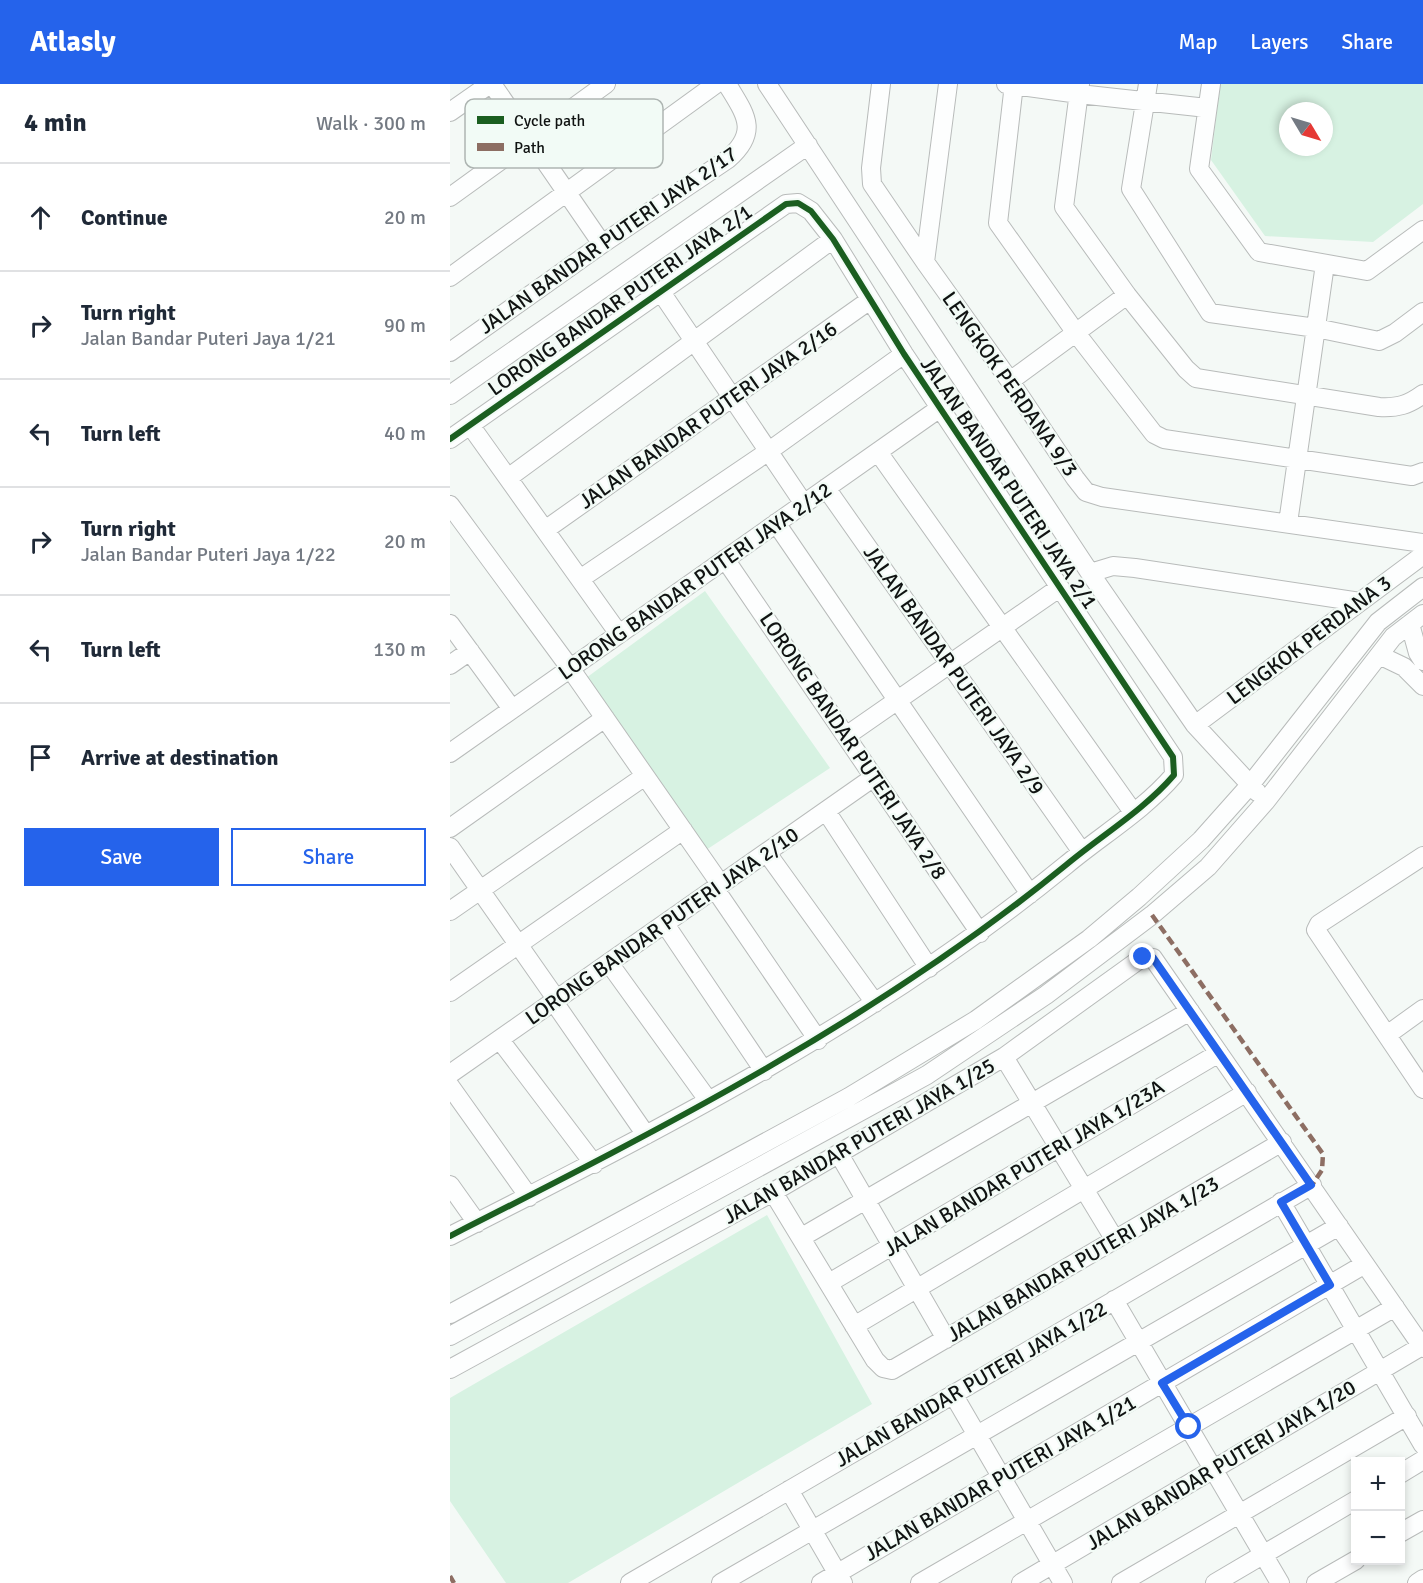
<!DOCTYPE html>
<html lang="en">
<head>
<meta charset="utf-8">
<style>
	:root { --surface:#fff; --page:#f6f6f7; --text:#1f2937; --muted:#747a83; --line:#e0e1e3; --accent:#2563eb }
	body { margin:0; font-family:Signika,sans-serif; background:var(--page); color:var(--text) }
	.controls { position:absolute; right:18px; bottom:18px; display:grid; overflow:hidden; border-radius:0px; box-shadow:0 3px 9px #0003 }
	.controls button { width:54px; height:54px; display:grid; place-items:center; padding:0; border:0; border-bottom:2px solid var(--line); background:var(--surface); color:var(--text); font:30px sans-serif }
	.compass { position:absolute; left:829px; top:18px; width:54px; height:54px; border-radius:50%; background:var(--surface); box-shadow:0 3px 9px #0003; rotate:128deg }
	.stop { position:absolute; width:18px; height:18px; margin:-14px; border:4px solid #2563eb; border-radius:50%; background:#fff }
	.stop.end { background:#2563eb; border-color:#fff; box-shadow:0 2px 6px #0008 }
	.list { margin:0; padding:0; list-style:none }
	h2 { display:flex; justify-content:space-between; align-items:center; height:78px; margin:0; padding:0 24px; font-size:26px }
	h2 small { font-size:20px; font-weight:400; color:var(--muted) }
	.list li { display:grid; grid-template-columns:39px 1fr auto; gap:18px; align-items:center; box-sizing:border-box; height:108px; padding:0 24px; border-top:2px solid var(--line) }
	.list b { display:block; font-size:22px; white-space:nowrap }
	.list p { margin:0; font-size:20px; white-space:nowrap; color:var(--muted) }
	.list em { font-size:20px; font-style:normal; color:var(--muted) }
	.actions { display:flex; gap:12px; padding:18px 24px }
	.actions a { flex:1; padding:14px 0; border:2px solid var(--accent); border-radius:0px; text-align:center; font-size:21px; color:var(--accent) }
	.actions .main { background:var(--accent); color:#fff }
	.icon { flex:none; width:33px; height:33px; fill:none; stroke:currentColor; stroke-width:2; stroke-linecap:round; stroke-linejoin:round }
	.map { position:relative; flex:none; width:973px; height:1499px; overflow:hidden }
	header { display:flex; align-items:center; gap:36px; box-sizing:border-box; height:84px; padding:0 30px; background:var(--accent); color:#fff }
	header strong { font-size:28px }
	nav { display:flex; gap:33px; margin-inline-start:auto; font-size:21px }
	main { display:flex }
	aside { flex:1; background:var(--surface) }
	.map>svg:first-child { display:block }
	.green { fill:#d7f2e2; fill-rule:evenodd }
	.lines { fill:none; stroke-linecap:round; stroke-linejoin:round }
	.minor-casing { stroke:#b8bbba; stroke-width:20 }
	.minor { stroke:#fdfefe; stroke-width:18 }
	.quiet { stroke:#8d6e63; stroke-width:4.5; stroke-dasharray:9 4.5; stroke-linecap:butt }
	.cycleway-casing { stroke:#f2fbf6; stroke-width:10 }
	.cycleway { stroke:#1b5e20; stroke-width:6 }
	.route { stroke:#2563eb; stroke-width:8 }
	.labels { text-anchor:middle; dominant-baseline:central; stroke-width:4.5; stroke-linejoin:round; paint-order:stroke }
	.street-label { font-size:21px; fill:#101312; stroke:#f2fbf6 }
	.key { fill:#f2fbf6; stroke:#aeb5b2; stroke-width:1.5 }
	.key-label { font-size:16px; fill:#101312 }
</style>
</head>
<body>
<header>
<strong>Atlasly</strong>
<nav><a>Map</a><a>Layers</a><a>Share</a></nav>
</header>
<main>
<aside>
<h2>4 min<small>Walk · 300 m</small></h2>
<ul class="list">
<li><svg class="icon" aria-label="ahead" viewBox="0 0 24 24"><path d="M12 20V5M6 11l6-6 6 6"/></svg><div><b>Continue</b></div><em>20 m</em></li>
<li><svg class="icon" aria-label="right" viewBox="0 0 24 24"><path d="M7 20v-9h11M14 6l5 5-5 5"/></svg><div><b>Turn right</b><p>Jalan Bandar Puteri Jaya 1/21</p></div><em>90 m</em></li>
<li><svg class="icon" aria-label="left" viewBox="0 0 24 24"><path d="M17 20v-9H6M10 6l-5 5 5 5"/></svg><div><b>Turn left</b></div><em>40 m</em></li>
<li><svg class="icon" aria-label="right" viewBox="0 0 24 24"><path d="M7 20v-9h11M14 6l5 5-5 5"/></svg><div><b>Turn right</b><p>Jalan Bandar Puteri Jaya 1/22</p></div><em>20 m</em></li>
<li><svg class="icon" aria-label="left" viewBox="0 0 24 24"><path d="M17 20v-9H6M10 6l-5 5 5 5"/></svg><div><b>Turn left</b></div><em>130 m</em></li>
<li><svg class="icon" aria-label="arrive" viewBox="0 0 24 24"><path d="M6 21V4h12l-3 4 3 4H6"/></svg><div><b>Arrive at destination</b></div></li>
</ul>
<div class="actions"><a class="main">Save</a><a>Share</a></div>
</aside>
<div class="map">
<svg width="973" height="1499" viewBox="0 0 973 1499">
	<rect width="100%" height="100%" fill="#f4f9f6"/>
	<path class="green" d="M770 0H973V120L923 158 815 152 761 76ZM838 27H874V63H838Z
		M255 507 380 684 253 768 136 594Z
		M317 1131 422 1320 118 1499H56L0 1417V1314Z"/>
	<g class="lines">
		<g class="minor-casing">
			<path id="minor" d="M42 0 152 160
				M317 0 640 489 745 641 807 708
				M431 0 421 84 422 100 475 178
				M498 0 475 178 560 297 625 394 636 408 652 413 973 459
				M556 0 629 10 757 24
				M564 0 548 139 626 249 704 350 714 355 962 392 973 388
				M630 0 614 123 677 211 736 285 746 294 929 323C948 324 958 321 973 310
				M698 0 681 105 760 229 866 244 929 257 945 249 973 228
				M761 0 749 85 809 168 917 187 973 146
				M0 28 40 0
				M0 113 156 0
				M0 193 266 0
				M211 208 354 420
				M0 268 152 160 278 75C310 47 295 30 277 0
				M560 297 677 211
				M0 311 358 61
				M20 341 169 550
				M0 355 336 120 348 119 361 127 383 155 454 270 723 673 724 691C694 726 652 751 616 781 429 934 215 1043 0 1152
				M428 368 683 728
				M58 394 383 155
				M376 404 632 768
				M0 421 120 584 271 801
				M326 439 580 810
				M838 439 875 180
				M95 446 420 216
				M275 475 530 849
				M640 489 663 482 685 484 910 518
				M130 495 319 367 454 270
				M0 540 62 625
				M960 540 968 569 973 577
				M929 571 954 583 973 602
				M0 581 20 567
				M745 641 973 471
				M396 652 609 504
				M0 669 490 324
				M376 727 479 884
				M0 744 155 634
				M0 763 107 916
				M317 769 425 919
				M973 772 869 840 866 846 973 1005
				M265 805 368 956
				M0 827 195 692
				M215 840 314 987
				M159 879 258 1016
				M0 908 233 746
				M104 918 196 1051
				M937 951 973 925
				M50 956 144 1080
				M554 973 665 1156
				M0 990 424 693
				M0 1002 79 1113
				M389 1070 496 1255
				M0 1101 27 1139
				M323 1108 425 1276 433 1284 442 1286 832 1058
				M831 1118 973 1361
				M352 1153 740 927
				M379 1199 769 969
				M664 1216 830 1499
				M0 1230 399 1013 526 936 639 855 689 813 751 756 800 701 928 538 973 503
				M404 1242 797 1008
				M0 1252 477 991 596 911 702 831 758 783 816 717 943 553 973 530
				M0 1285 323 1108 554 973 693 873 703 874 973 1264
				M503 1310 613 1499
				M950 1390 973 1376
				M339 1406 393 1499
				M950 1449 973 1436
				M180 1499 862 1101
				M271 1499 889 1142
				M371 1499 915 1180
				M470 1499 945 1223
				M571 1499 972 1262
				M671 1499 957 1332
				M765 1499 906 1416
				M866 1499 906 1476
				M967 1499 973 1495"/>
		</g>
		<use href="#minor" class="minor"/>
		<path class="quiet" d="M702 831 873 1070 872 1086 862 1101
			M0 1492 4 1499"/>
		<g class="cycleway-casing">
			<path id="cycleway" d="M0 355 336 120 348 119 361 127 383 155 454 270 723 673 724 691C694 726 652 751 616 781 429 934 215 1043 0 1152"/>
		</g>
		<use href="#cycleway" class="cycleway"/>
	</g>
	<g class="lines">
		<path class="route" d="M693 873 703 874 861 1101 831 1118 880 1201 712 1299 739 1343"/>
	</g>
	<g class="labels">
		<g class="street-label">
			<text transform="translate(158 156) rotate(-35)">JALAN BANDAR PUTERI JAYA 2/17</text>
			<text transform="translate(170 216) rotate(-35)">LORONG BANDAR PUTERI JAYA 2/1</text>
			<text transform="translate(560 300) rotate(55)">LENGKOK PERDANA 9/3</text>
			<text transform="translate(258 331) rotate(-35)">JALAN BANDAR PUTERI JAYA 2/16</text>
			<text transform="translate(559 399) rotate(56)">JALAN BANDAR PUTERI JAYA 2/1</text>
			<text transform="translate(245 497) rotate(-35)">LORONG BANDAR PUTERI JAYA 2/12</text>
			<text transform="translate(859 556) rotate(-37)">LENGKOK PERDANA 3</text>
			<text transform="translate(504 586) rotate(55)">JALAN BANDAR PUTERI JAYA 2/9</text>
			<text transform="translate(403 662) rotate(56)">LORONG BANDAR PUTERI JAYA 2/8</text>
			<text transform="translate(212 842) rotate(-35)">LORONG BANDAR PUTERI JAYA 2/10</text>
			<text transform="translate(409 1057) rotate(-30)">JALAN BANDAR PUTERI JAYA 1/25</text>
			<text transform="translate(574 1084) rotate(-31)">JALAN BANDAR PUTERI JAYA 1/23A</text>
			<text transform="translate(633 1175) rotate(-30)">JALAN BANDAR PUTERI JAYA 1/23</text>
			<text transform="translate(521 1300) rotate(-30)">JALAN BANDAR PUTERI JAYA 1/22</text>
			<text transform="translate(771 1381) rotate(-31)">JALAN BANDAR PUTERI JAYA 1/20</text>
			<text transform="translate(550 1394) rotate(-30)">JALAN BANDAR PUTERI JAYA 1/21</text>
		</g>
	</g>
	<rect x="15" y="15" width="198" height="69" rx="9" class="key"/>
	<rect x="27" y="32" width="27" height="8" fill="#1b5e20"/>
	<rect x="27" y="59" width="27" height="8" fill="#8d6e63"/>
	<g class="key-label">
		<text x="64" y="42">Cycle path</text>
		<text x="64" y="69">Path</text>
	</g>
</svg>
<div class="controls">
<button>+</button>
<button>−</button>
</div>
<svg class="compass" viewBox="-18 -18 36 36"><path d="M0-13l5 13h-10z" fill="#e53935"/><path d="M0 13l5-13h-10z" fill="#747a83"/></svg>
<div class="stop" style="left:739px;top:1343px"></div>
<div class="stop end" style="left:693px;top:873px"></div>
</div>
</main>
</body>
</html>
